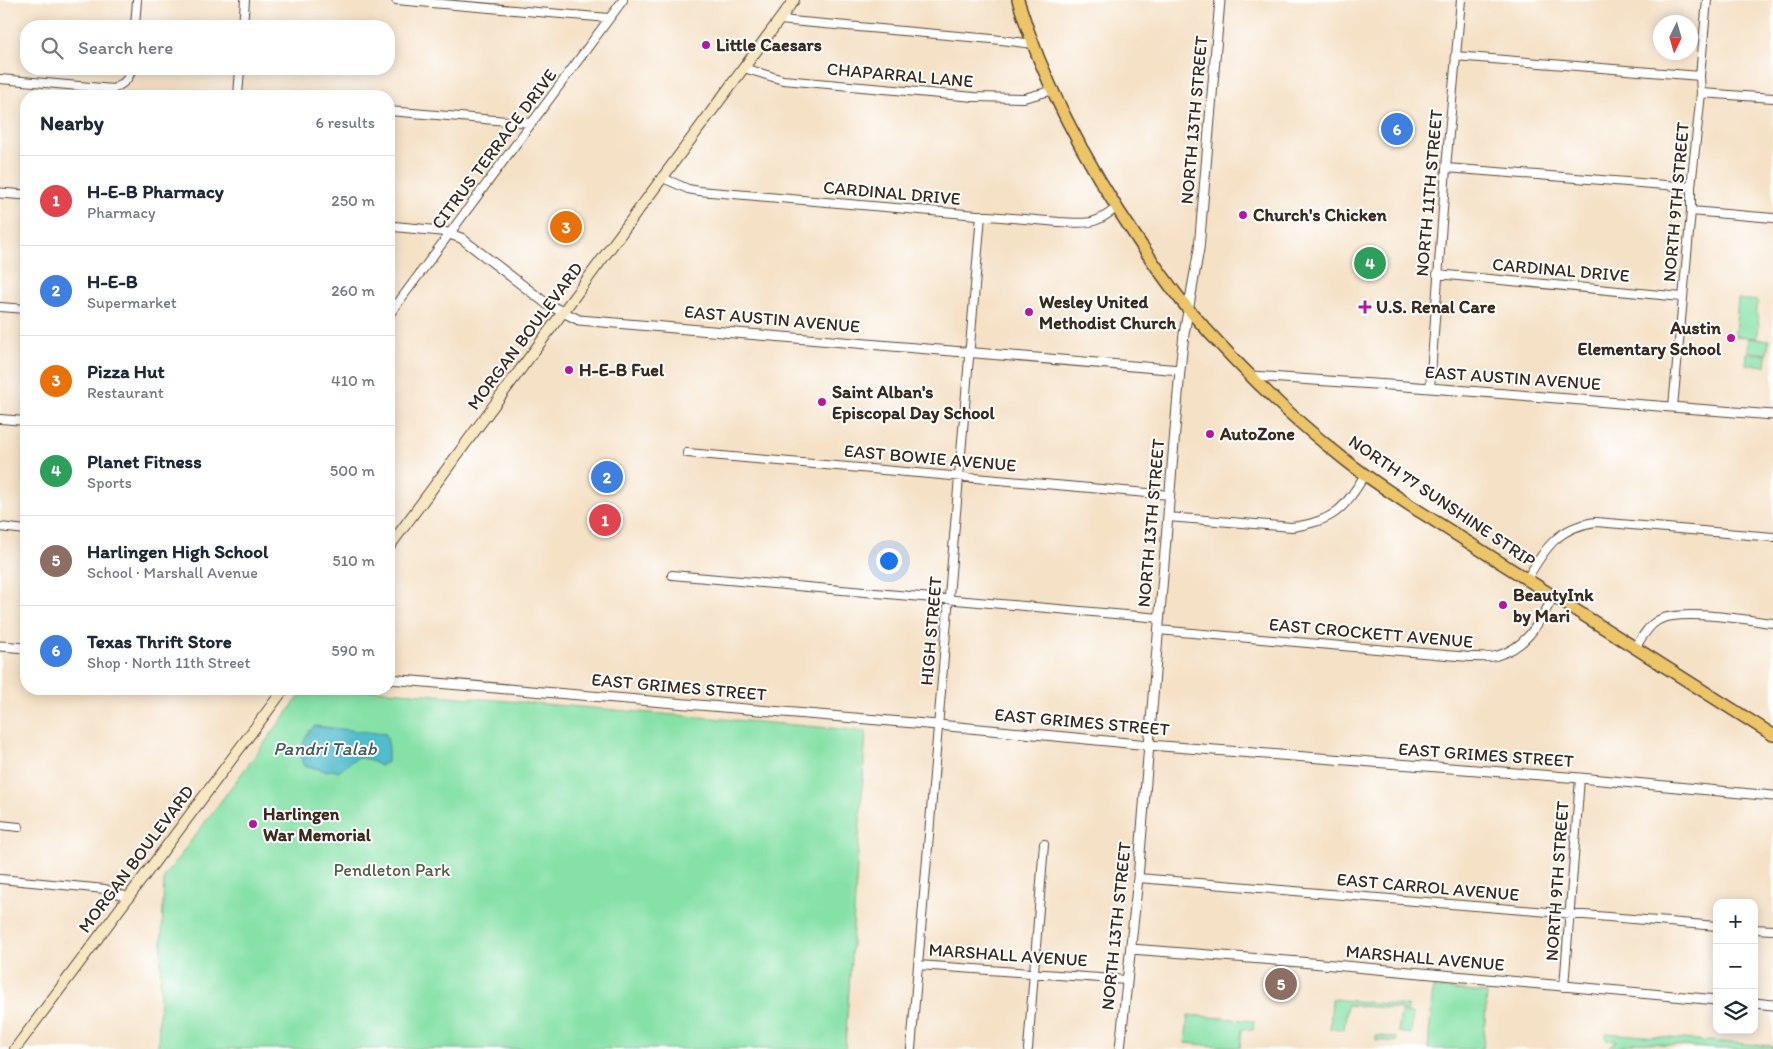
<!DOCTYPE html>
<html lang="en">
<head>
<meta charset="utf-8">
<style>
	:root { --surface:#fff; --page:#f2f2f3; --text:#1f2937; --muted:#747a83; --line:#e0e1e3; --accent:#1a73e8 }
	body { margin:0; font-family:Itim,sans-serif; background:var(--page); color:var(--text) }
	.controls { position:absolute; right:15px; bottom:15px; display:grid; overflow:hidden; border-radius:10px; box-shadow:0 2px 12px #0003 }
	.controls button { width:45px; height:45px; display:grid; place-items:center; padding:0; border:0; border-bottom:1px solid var(--line); background:var(--surface); color:var(--text); font:25px sans-serif }
	.compass { position:absolute; left:1653px; top:15px; width:45px; height:45px; border-radius:50%; background:var(--surface); box-shadow:0 2px 12px #0003; rotate:185deg }
	.you { position:absolute; left:888px; top:560px; width:18px; height:18px; margin:-12px; border:4px solid #fff; border-radius:50%; background:#1a73e8; box-shadow:0 0 0 8px #1a73e833 }
	.badge { display:grid; place-items:center; width:32px; height:32px; border-radius:50%; background:var(--accent); color:#fff; font-size:16px; font-weight:700 }
	.pin { position:absolute; translate:-50% -50%; border:2px solid #fff; box-shadow:0 1px 5px #0006 }
	.list { margin:0; padding:0; list-style:none }
	h2 { display:flex; justify-content:space-between; align-items:center; height:65px; margin:0; padding:0 20px; font-size:21px }
	h2 small { font-size:16px; font-weight:400; color:var(--muted) }
	.list li { display:grid; grid-template-columns:32px 1fr auto; gap:15px; align-items:center; box-sizing:border-box; height:90px; padding:0 20px; border-top:1px solid var(--line) }
	.list b { display:block; font-size:19px; white-space:nowrap }
	.list p { margin:0; font-size:16px; white-space:nowrap; color:var(--muted) }
	.list em { font-size:16px; font-style:normal; color:var(--muted) }
	.icon { flex:none; width:28px; height:28px; fill:none; stroke:currentColor; stroke-width:2; stroke-linecap:round; stroke-linejoin:round }
	.map { position:relative; flex:none; width:1773px; height:1049px; overflow:hidden }
	.search { position:absolute; background:var(--surface); box-shadow:0 2px 12px #0003; left:20px; top:20px; width:375px; height:55px; display:flex; align-items:center; gap:12px; box-sizing:border-box; padding:0 18px; border-radius:20px; color:var(--muted); font-size:19px }
	.panel { position:absolute; background:var(--surface); box-shadow:0 2px 12px #0003; left:20px; top:90px; width:375px; height:605px; border-radius:20px }
	.map>svg:first-child { display:block }
	.green { fill:#86e1a7; stroke:#608662 }
	.water { fill:#51bccc; stroke:#467375 }
	.lines { fill:none; stroke-linecap:round; stroke-linejoin:round }
	.minor-casing { stroke:#574537; stroke-width:10 }
	.tertiary-casing { stroke:#574537; stroke-width:11 }
	.secondary-casing { stroke:#574537; stroke-width:12 }
	.primary-casing { stroke:#574537; stroke-width:14 }
	.minor { stroke:#fff; stroke-width:8 }
	.tertiary { stroke:#fff; stroke-width:9 }
	.secondary { stroke:#f7e8c3; stroke-width:10 }
	.primary { stroke:#ecc569; stroke-width:11 }
	.poi-dot { fill:#b5179e; stroke:#fff; stroke-width:2 }
	.labels { text-anchor:middle; dominant-baseline:central; stroke-width:4; stroke-linejoin:round; paint-order:stroke }
	.poi-label { font-size:18px; font-weight:bold; fill:#3b2a1e; stroke:#fff; text-anchor:start }
	.street-label { font-size:18px; fill:#3b2a1e; stroke:#fff }
	.park-label { font-size:18px; fill:#526147; stroke:#fff }
	.water-label { font-size:19px; font-style:italic; fill:#435d5b; stroke:#fff }
</style>
</head>
<body>
<div class="map">
<svg width="1773" height="1049" viewBox="0 0 1773 1049">
	<rect width="100%" height="100%" fill="#fff"/>
	<filter id="ink" filterUnits="userSpaceOnUse"><feTurbulence type="fractalNoise" baseFrequency=".02" numOctaves="2"/><feDisplacementMap in="SourceGraphic" scale="10" xChannelSelector="R" yChannelSelector="G"/><feConvolveMatrix kernelMatrix="1 2 1 2 8 2 1 2 1" color-interpolation-filters="sRGB"/></filter>
	<filter id="wash" filterUnits="userSpaceOnUse"><feTurbulence type="fractalNoise" baseFrequency=".0096" numOctaves="4" result="noise"/><feDisplacementMap in="SourceGraphic" scale="20" xChannelSelector="R" yChannelSelector="G"/><feGaussianBlur stdDeviation="1.12" result="paint"/><feColorMatrix in="noise" values="0 0 0 0 0 0 0 0 0 0 0 0 0 0 0 0 0 1.4 0 .05"/><feComposite in="paint" operator="in"/></filter>
	<g filter="url(#wash)">
		<rect width="100%" height="100%" fill="#f5e1c6"/>
		<path class="green" d="M1738 299 1758 301C1758 305 1756 310 1757 314 1758 321 1761 329 1756 338L1736 336 1735 333Z
			M1749 338 1769 340 1767 354 1748 351Z
			M1747 353 1767 355 1766 366 1746 364Z
			M305 689H364L866 731 845 1049H158L164 877Z
			M1433 988 1487 993 1483 1049H1428Z
			M1332 999 1408 1006V1012L1400 1011V1009L1347 1005 1344 1030 1330 1029Z
			M1401 1013 1413 1014 1411 1034 1398 1032Z
			M1188 1015 1254 1021 1253 1030 1242 1029 1240 1048 1185 1043Z
			M1606 1033 1773 1046V1049H1716L1639 1042C1627 1043 1619 1049 1607 1049L1617 1041 1606 1039Z
			M1376 1036 1396 1037V1042L1376 1040Z"/>
		<path class="water" d="M315 726 386 734 389 748 387 762 380 766C374 763 370 759 364 758 353 756 347 767 338 772L333 770 326 771 303 765C299 754 304 732 315 726Z"/>
	</g>
	<g filter="url(#ink)">
		<g class="lines">
			<g class="minor-casing">
				<path id="minor" d="M396 0 609 18
					M780 20 992 39 1034 44
					M135 26 137 0
					M243 26 245 0
					M1455 56 1700 76
					M744 68 783 80 974 97 1024 98 1054 90
					M0 79 113 89C122 84 130 80 131 69
					M1701 93 1773 98
					M238 96 240 69
					M389 111 532 123
					M1446 168 1691 187
					M663 178 688 189 699 191 1059 222C1087 223 1094 226 1116 208
					M1691 211 1773 218
					M1437 274 1682 297
					M0 307 26 309
					M389 315 623 0
					M1430 388 1446 168 1461 0
					M1673 407 1691 211V187L1701 93 1700 76 1707 0
					M0 419 26 421
					M687 453 1170 495
					M1168 517 1292 527C1334 521 1343 510 1365 475
					M0 527 26 530
					M672 575 1160 618
					M1527 579C1545 548 1558 527 1596 522L1773 537
					M1158 630 1469 657C1477 657 1488 658 1496 656 1528 647 1539 622 1554 596
					M1635 648C1641 639 1648 626 1657 621 1678 608 1747 620 1773 623
					M0 825 19 827
					M1138 878 1717 926
					M0 879 105 889 127 897
					M1754 929 1773 930
					M918 965 1127 980
					M1564 987 1580 778
					M911 1049 981 215
					M1028 1049 1044 844"/>
			</g>
			<g class="tertiary-casing">
				<path id="tertiary" d="M0 193 26 195
					M389 226 441 231 461 238 547 304 579 320 1180 370
					M1251 376 1404 386 1773 415
					M0 646 26 648
					M389 679 938 725 1149 745 1580 778 1773 796
					M1131 949 1300 962 1717 1000
					M1754 1003 1773 1005
					M1120 1049 1138 878 1180 370 1184 334 1199 249 1220 0"/>
			</g>
			<g class="secondary-casing">
				<path id="secondary" d="M389 547 794 0
					M15 1049 284 689"/>
			</g>
			<g class="primary-casing">
				<path id="primary" d="M1018 0C1044 86 1089 168 1140 243 1155 265 1171 289 1189 310 1236 364 1288 415 1344 459 1369 479 1396 496 1422 513L1773 735"/>
			</g>
			<use href="#minor" class="minor"/>
			<use href="#tertiary" class="tertiary"/>
			<use href="#secondary" class="secondary"/>
			<use href="#primary" class="primary"/>
		</g>
	</g>
	<g class="poi-dot">
		<circle cx="706" cy="45" r="5"/>
		<circle cx="1243" cy="215" r="5"/>
		<path d="M1362.5 299.5h5v5h5v5h-5v5h-5v-5h-5v-5h5z"/>
		<circle cx="1029" cy="312" r="5"/>
		<circle cx="1731" cy="338" r="5"/>
		<circle cx="569" cy="370" r="5"/>
		<circle cx="822" cy="402" r="5"/>
		<circle cx="1210" cy="434" r="5"/>
		<circle cx="1503" cy="605" r="5"/>
		<circle cx="253" cy="824" r="5"/>
	</g>
	<g class="labels">
		<g class="poi-label">
			<text x="716" y="45">Little Caesars</text>
			<text x="1253" y="215">Church's Chicken</text>
			<text x="1039" y="302">Wesley United<tspan x="1039" dy="21">Methodist Church</tspan></text>
			<text x="1376" y="307">U.S. Renal Care</text>
			<text x="1721" y="328" text-anchor="end">Austin<tspan x="1721" dy="21">Elementary School</tspan></text>
			<text x="579" y="370">H-E-B Fuel</text>
			<text x="832" y="392">Saint Alban's<tspan x="832" dy="21">Episcopal Day School</tspan></text>
			<text x="1220" y="434">AutoZone</text>
			<text x="1513" y="595">BeautyInk<tspan x="1513" dy="21">by Mari</tspan></text>
			<text x="263" y="814">Harlingen<tspan x="263" dy="21">War Memorial</tspan></text>
		</g>
		<g class="street-label">
			<text transform="translate(900 75) rotate(5)">CHAPARRAL LANE</text>
			<text transform="translate(1194 120) rotate(-85)">NORTH 13TH STREET</text>
			<text transform="translate(494 149) rotate(-53)">CITRUS TERRACE DRIVE</text>
			<text transform="translate(892 193) rotate(5)">CARDINAL DRIVE</text>
			<text transform="translate(1429 193) rotate(-85)">NORTH 11TH STREET</text>
			<text transform="translate(1676 202) rotate(-85)">NORTH 9TH STREET</text>
			<text transform="translate(1561 270) rotate(5)">CARDINAL DRIVE</text>
			<text transform="translate(772 319) rotate(5)">EAST AUSTIN AVENUE</text>
			<text transform="translate(525 336) rotate(-53)">MORGAN BOULEVARD</text>
			<text transform="translate(1513 378) rotate(4)">EAST AUSTIN AVENUE</text>
			<text transform="translate(930 458) rotate(5)">EAST BOWIE AVENUE</text>
			<text transform="translate(1442 501) rotate(34)">NORTH 77 SUNSHINE STRIP</text>
			<text transform="translate(1151 523) rotate(-85)">NORTH 13TH STREET</text>
			<text transform="translate(931 631) rotate(-85)">HIGH STREET</text>
			<text transform="translate(1371 633) rotate(5)">EAST CROCKETT AVENUE</text>
			<text transform="translate(679 687) rotate(5)">EAST GRIMES STREET</text>
			<text transform="translate(1082 722) rotate(5)">EAST GRIMES STREET</text>
			<text transform="translate(1486 755) rotate(4)">EAST GRIMES STREET</text>
			<text transform="translate(136 859) rotate(-53)">MORGAN BOULEVARD</text>
			<text transform="translate(1557 881) rotate(-86)">NORTH 9TH STREET</text>
			<text transform="translate(1428 887) rotate(5)">EAST CARROL AVENUE</text>
			<text transform="translate(1116 926) rotate(-84)">NORTH 13TH STREET</text>
			<text transform="translate(1008 955) rotate(4)">MARSHALL AVENUE</text>
			<text transform="translate(1425 958) rotate(5)">MARSHALL AVENUE</text>
		</g>
		<g class="park-label">
			<text x="392" y="870">Pendleton Park</text>
		</g>
		<g class="water-label">
			<text x="325" y="748">Pandri Talab</text>
		</g>
	</g>
</svg>
<div class="controls">
<button>+</button>
<button>−</button>
<button><svg class="icon" aria-label="layers" viewBox="0 0 24 24"><path d="M12 4l9 5-9 5-9-5zM3 14l9 5 9-5"/></svg></button>
</div>
<svg class="compass" viewBox="-18 -18 36 36"><path d="M0-13l5 13h-10z" fill="#e53935"/><path d="M0 13l5-13h-10z" fill="#747a83"/></svg>
<div class="you"></div>
<div class="pin badge" style="left:605px;top:520px;background:#e0444e">1</div>
<div class="pin badge" style="left:607px;top:477px;background:#3f7fe0">2</div>
<div class="pin badge" style="left:566px;top:227px;background:#e8710a">3</div>
<div class="pin badge" style="left:1370px;top:263px;background:#2e9e5b">4</div>
<div class="pin badge" style="left:1281px;top:984px;background:#8d6e63">5</div>
<div class="pin badge" style="left:1397px;top:129px;background:#3f7fe0">6</div>
<div class="search"><svg class="icon" aria-label="search" viewBox="0 0 24 24"><circle cx="10" cy="10" r="6"/><path d="M15 15l6 6"/></svg>Search here</div>
<section class="panel">
<h2>Nearby<small>6 results</small></h2>
<ul class="list">
<li><span class="badge" style="background:#e0444e">1</span><div><b>H-E-B Pharmacy</b><p>Pharmacy</p></div><em>250 m</em></li>
<li><span class="badge" style="background:#3f7fe0">2</span><div><b>H-E-B</b><p>Supermarket</p></div><em>260 m</em></li>
<li><span class="badge" style="background:#e8710a">3</span><div><b>Pizza Hut</b><p>Restaurant</p></div><em>410 m</em></li>
<li><span class="badge" style="background:#2e9e5b">4</span><div><b>Planet Fitness</b><p>Sports</p></div><em>500 m</em></li>
<li><span class="badge" style="background:#8d6e63">5</span><div><b>Harlingen High School</b><p>School · Marshall Avenue</p></div><em>510 m</em></li>
<li><span class="badge" style="background:#3f7fe0">6</span><div><b>Texas Thrift Store</b><p>Shop · North 11th Street</p></div><em>590 m</em></li>
</ul>
</section>
</div>
</body>
</html>
